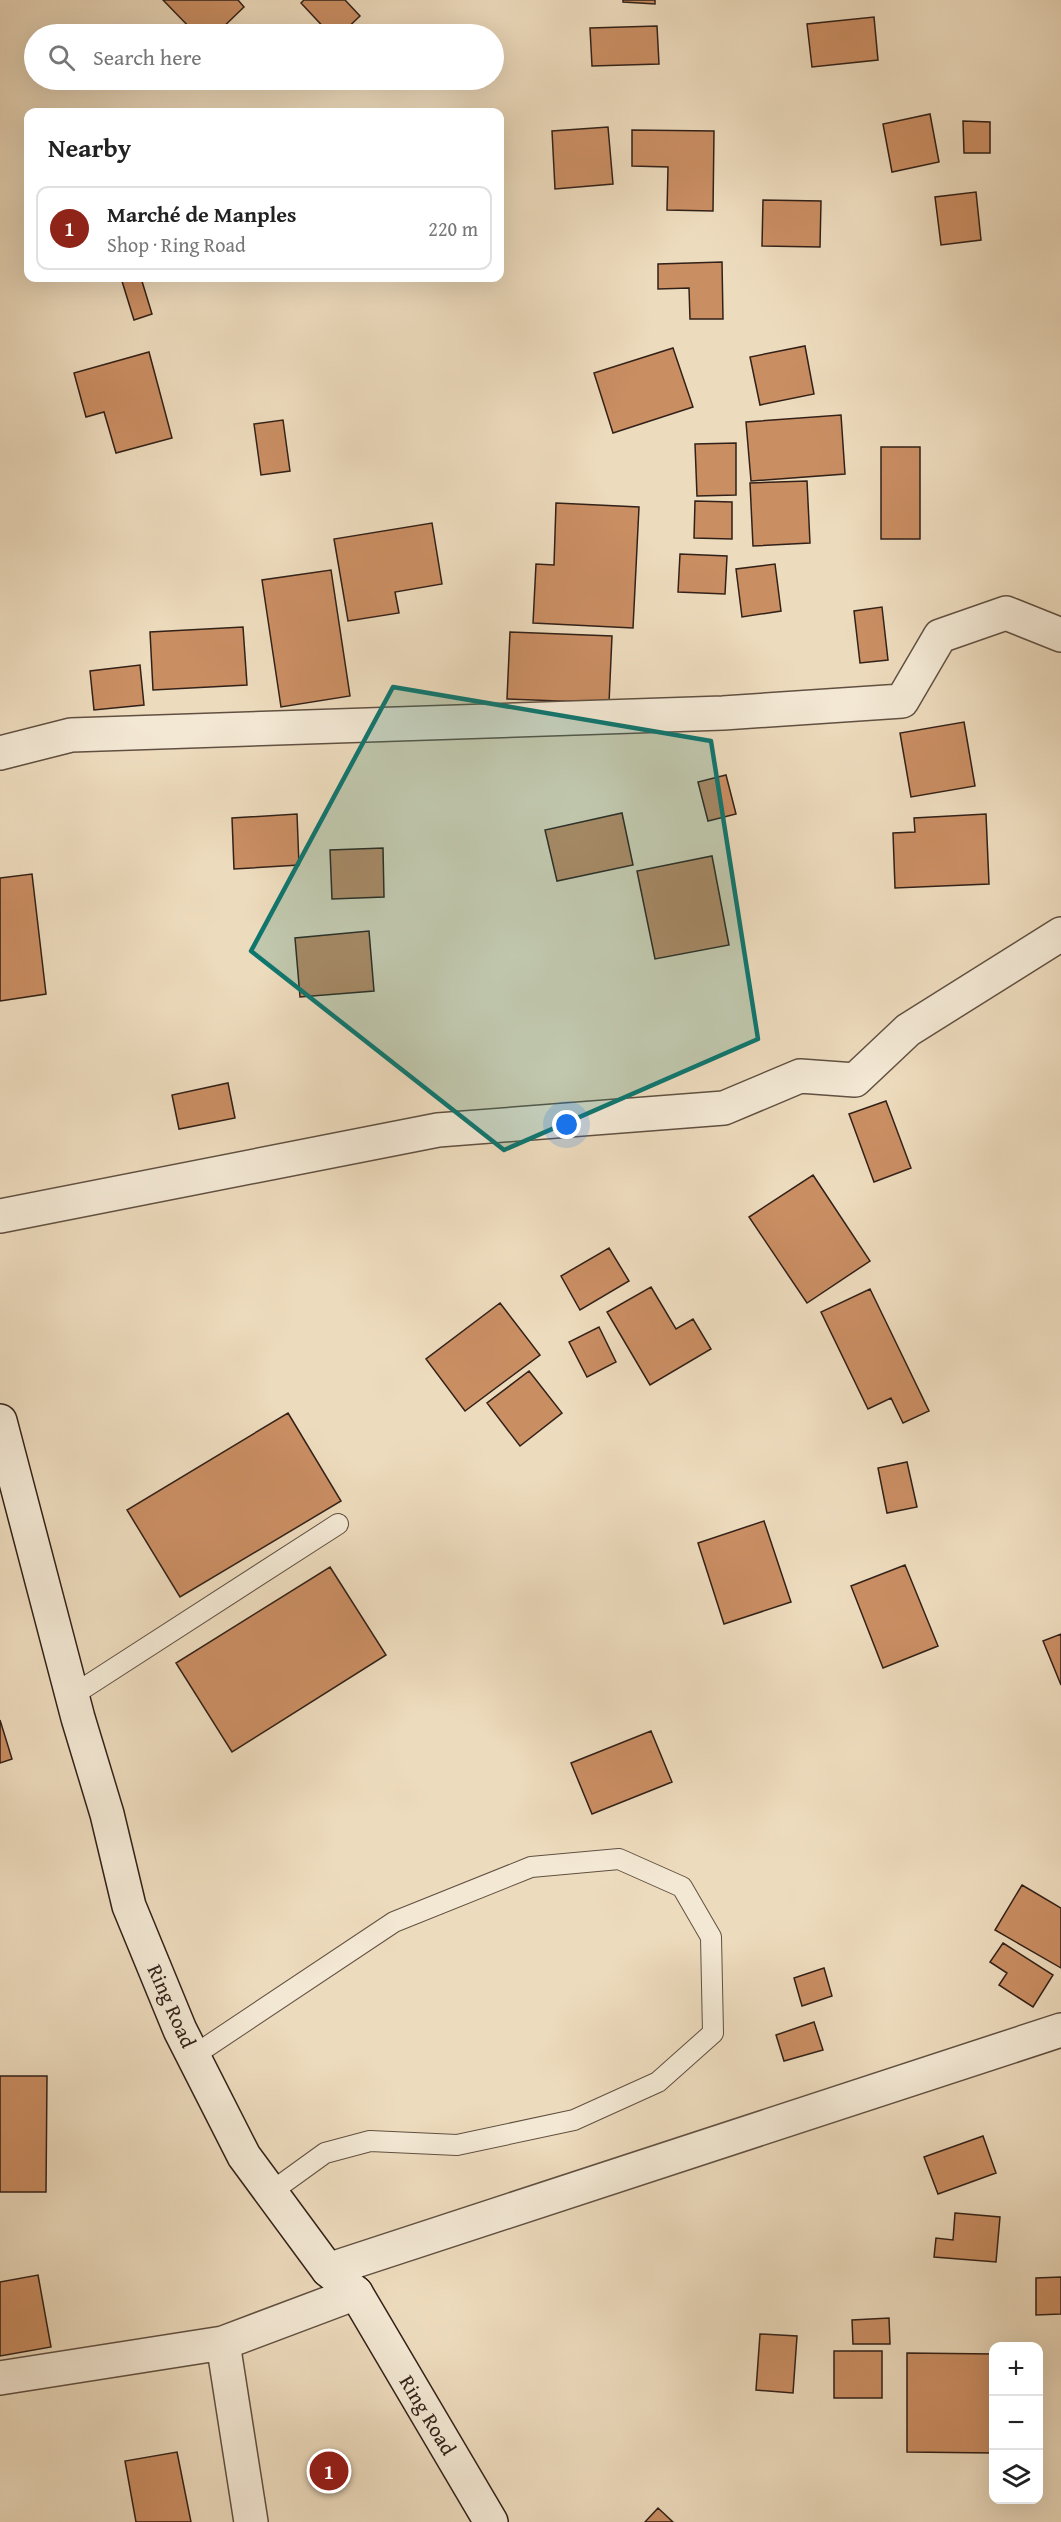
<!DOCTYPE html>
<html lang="en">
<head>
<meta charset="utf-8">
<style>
	:root { --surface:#fff; --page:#f6f6f6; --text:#222; --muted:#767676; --line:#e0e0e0; --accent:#8f2418 }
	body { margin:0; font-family:"Gentium Book Plus",serif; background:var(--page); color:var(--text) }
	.controls { position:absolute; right:18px; bottom:18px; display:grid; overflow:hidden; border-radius:12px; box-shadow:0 6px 24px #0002 }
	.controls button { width:54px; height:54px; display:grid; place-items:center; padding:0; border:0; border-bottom:2px solid var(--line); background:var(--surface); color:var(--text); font:30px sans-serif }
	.you { position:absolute; left:567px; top:1125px; width:21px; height:21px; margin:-15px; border:4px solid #fff; border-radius:50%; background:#1a73e8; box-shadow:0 0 0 9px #1a73e833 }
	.badge { display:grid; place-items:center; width:39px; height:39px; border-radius:50%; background:var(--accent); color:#fff; font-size:20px; font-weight:700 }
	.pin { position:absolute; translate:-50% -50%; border:3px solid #fff; box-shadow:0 2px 6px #0006 }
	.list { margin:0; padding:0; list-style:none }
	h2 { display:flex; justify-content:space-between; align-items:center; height:78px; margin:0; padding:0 24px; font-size:26px }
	h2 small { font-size:20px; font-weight:400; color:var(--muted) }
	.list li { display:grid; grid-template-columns:39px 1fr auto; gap:18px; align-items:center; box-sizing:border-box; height:84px; margin:0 12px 12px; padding:0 12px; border:2px solid var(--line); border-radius:12px }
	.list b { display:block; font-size:22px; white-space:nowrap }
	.list p { margin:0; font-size:20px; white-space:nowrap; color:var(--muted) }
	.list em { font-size:20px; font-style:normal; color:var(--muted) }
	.icon { flex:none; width:33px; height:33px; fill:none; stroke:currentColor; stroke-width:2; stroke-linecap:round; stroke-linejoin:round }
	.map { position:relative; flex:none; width:1061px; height:2522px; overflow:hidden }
	.search { position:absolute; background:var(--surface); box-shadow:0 6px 24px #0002; left:24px; top:24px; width:480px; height:66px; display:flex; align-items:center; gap:15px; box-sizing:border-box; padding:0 21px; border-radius:33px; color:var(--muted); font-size:22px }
	.panel { position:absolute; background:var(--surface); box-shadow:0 6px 24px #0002; left:24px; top:108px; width:480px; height:174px; border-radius:12px }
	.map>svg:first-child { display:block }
	.building { fill:#ca8e63; stroke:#322118; stroke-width:1.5 }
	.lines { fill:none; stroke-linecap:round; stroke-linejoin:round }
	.service-casing { stroke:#615041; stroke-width:22 }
	.minor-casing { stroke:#615041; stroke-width:36 }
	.secondary-casing { stroke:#322118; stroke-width:36 }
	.service { stroke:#f3e8d4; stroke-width:20 }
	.minor { stroke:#f3e8d4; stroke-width:33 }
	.secondary { stroke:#f3e8d4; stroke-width:33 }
	.marked { fill:#0f766e; fill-opacity:0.2; stroke:#0f766e; stroke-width:4.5; stroke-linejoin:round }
	.labels { text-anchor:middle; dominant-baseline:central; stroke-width:5; stroke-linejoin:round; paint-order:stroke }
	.street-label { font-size:21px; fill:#322118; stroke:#f3e8d4 }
</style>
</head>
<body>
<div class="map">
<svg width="1061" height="2522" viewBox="0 0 1061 2522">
	<rect width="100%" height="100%" fill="#eddbbd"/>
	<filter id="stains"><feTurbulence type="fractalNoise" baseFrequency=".00333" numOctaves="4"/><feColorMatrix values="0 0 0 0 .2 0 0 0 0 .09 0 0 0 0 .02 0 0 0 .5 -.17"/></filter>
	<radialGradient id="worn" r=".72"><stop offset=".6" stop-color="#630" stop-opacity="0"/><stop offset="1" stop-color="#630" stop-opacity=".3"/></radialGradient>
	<path class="building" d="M163 0H238L244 7 216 34H196Z
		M304 0H345L360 16 341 34H330L301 3Z
		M623 0H655V4L623 2Z
		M874 17 878 60 812 67 807 24Z
		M657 26 659 64 592 66 590 28Z
		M930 114 939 162 892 172 883 124Z
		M963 121 990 122V153H964Z
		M608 127 613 184 555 189 552 131Z
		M632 130 714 131 713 211 667 210 668 167 632 166Z
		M976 192 981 240 941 245 935 197Z
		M763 200 821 201 820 247 762 246Z
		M722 262 723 319H690L689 288 658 289V264Z
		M121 278H141L152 314 134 320Z
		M805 346 814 394 760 405 750 357Z
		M673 348 693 407 613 433 594 373Z
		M149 352 172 438 116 453 104 412 86 417 74 373Z
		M841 415 845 474 751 481 746 422Z
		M283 420 290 471 261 475 254 424Z
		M736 443V495L697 496 695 444Z
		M881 447H920V539H881Z
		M807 481 810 543 753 546 750 483Z
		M695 501 732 502V539L694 538Z
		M556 503 639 507 633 628 533 623 536 564 554 565Z
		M432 523 442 584 395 592 399 613 348 621 334 539Z
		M680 554 727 556 725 594 678 592Z
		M775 564 781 611 742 617 736 569Z
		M331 570 350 696 281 707 262 580Z
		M882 607 888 660 860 663 854 611Z
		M243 627 247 685 153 690 150 632Z
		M510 632 612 636 609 703 507 699Z
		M140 665 144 705 94 710 90 671Z
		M964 722 975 786 911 797 900 733Z
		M726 775 736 814 708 821 698 782Z
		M622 813 633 865 557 881 545 830Z
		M297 814 299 865 234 869 232 818Z
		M986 814 989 884 895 888 893 833 915 832 914 818Z
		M383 848 384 897 332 899 330 850Z
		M712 856 729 945 655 959 637 871Z
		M32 874 46 994 0 1001V878Z
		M369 931 374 991 300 997 295 938Z
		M228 1083 235 1118 179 1129 172 1095Z
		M886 1101 911 1168 874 1182 849 1114Z
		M813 1175 870 1261 807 1303 749 1217Z
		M609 1248 629 1281 580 1310 561 1276Z
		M651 1287 676 1329 693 1319 711 1349 650 1385 607 1312Z
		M870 1289 929 1411 903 1423 891 1398 868 1409 821 1312Z
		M500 1303 540 1355 465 1411 426 1359Z
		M599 1327 616 1362 587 1377 569 1342Z
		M529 1371 562 1413 520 1446 487 1403Z
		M288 1413 341 1501 180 1597 127 1510Z
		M907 1462 917 1507 887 1513 878 1468Z
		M764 1521 791 1602 724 1624 698 1543Z
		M905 1565 938 1646 883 1668 851 1586Z
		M330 1567 386 1655 232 1752 176 1663Z
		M1061 1634V1685L1043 1641Z
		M0 1720 12 1759 0 1763Z
		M651 1731 672 1782 592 1814 571 1763Z
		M1022 1885 1061 1908V1968L995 1930Z
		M1003 1943 1053 1975 1033 2007 999 1985 1007 1973 990 1962Z
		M824 1968 832 1996 802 2006 794 1978Z
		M814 2022 823 2050 784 2061 776 2035Z
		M0 2076H47L46 2192H0Z
		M983 2136 996 2173 938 2194 924 2157Z
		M955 2213 1000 2217 996 2262 934 2257 936 2238 953 2240Z
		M38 2275 51 2347 0 2356V2282Z
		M1061 2277V2314L1036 2315V2278Z
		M889 2318 890 2344H853L852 2320Z
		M760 2334 797 2336 793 2393 756 2390Z
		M834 2351H882V2398H834Z
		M907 2353 994 2354V2453L907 2452Z
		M177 2452 191 2522H136L125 2461Z
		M658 2508 673 2522H645Z"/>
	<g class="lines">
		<g class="service-casing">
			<path id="service" d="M73 1695 338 1524
				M193 2056 394 1922 531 1867 619 1859 682 1887 711 1937 713 2033 658 2082 574 2120 457 2145 370 2141 325 2153 271 2192"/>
		</g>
		<g class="minor-casing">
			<path id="minor" d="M0 753 71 735 723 713 902 701 940 636 1006 613 1061 635
				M0 1216 438 1130 724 1108 800 1076 855 1080 908 1030 1061 934
				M328 2270 1061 2030
				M223 2343 251 2522
				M0 2378 223 2343 356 2293"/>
		</g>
		<g class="secondary-casing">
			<path id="secondary" d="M0 1421 78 1718 107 1814 129 1906 180 2030 244 2156 328 2270 356 2293 491 2522"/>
		</g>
		<use href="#service" class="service"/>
		<use href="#minor" class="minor"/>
		<use href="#secondary" class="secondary"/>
	</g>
	<path class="marked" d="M393 687 711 741 758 1039 504 1150 251 951Z"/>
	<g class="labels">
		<g class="street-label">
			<text transform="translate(172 2006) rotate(66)">Ring Road</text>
			<text transform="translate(428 2415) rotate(59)">Ring Road</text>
		</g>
	</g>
	<rect width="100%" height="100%" filter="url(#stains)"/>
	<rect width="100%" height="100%" fill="url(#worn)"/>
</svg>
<div class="controls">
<button>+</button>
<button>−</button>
<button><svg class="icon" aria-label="layers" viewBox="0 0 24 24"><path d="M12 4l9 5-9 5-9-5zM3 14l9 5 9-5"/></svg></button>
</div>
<div class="you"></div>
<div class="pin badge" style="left:329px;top:2471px">1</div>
<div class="search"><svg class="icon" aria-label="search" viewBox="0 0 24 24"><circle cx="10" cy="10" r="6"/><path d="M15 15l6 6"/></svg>Search here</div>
<section class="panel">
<h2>Nearby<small></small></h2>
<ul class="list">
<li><span class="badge">1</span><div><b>Marché de Manples</b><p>Shop · Ring Road</p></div><em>220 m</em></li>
</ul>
</section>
</div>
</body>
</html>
